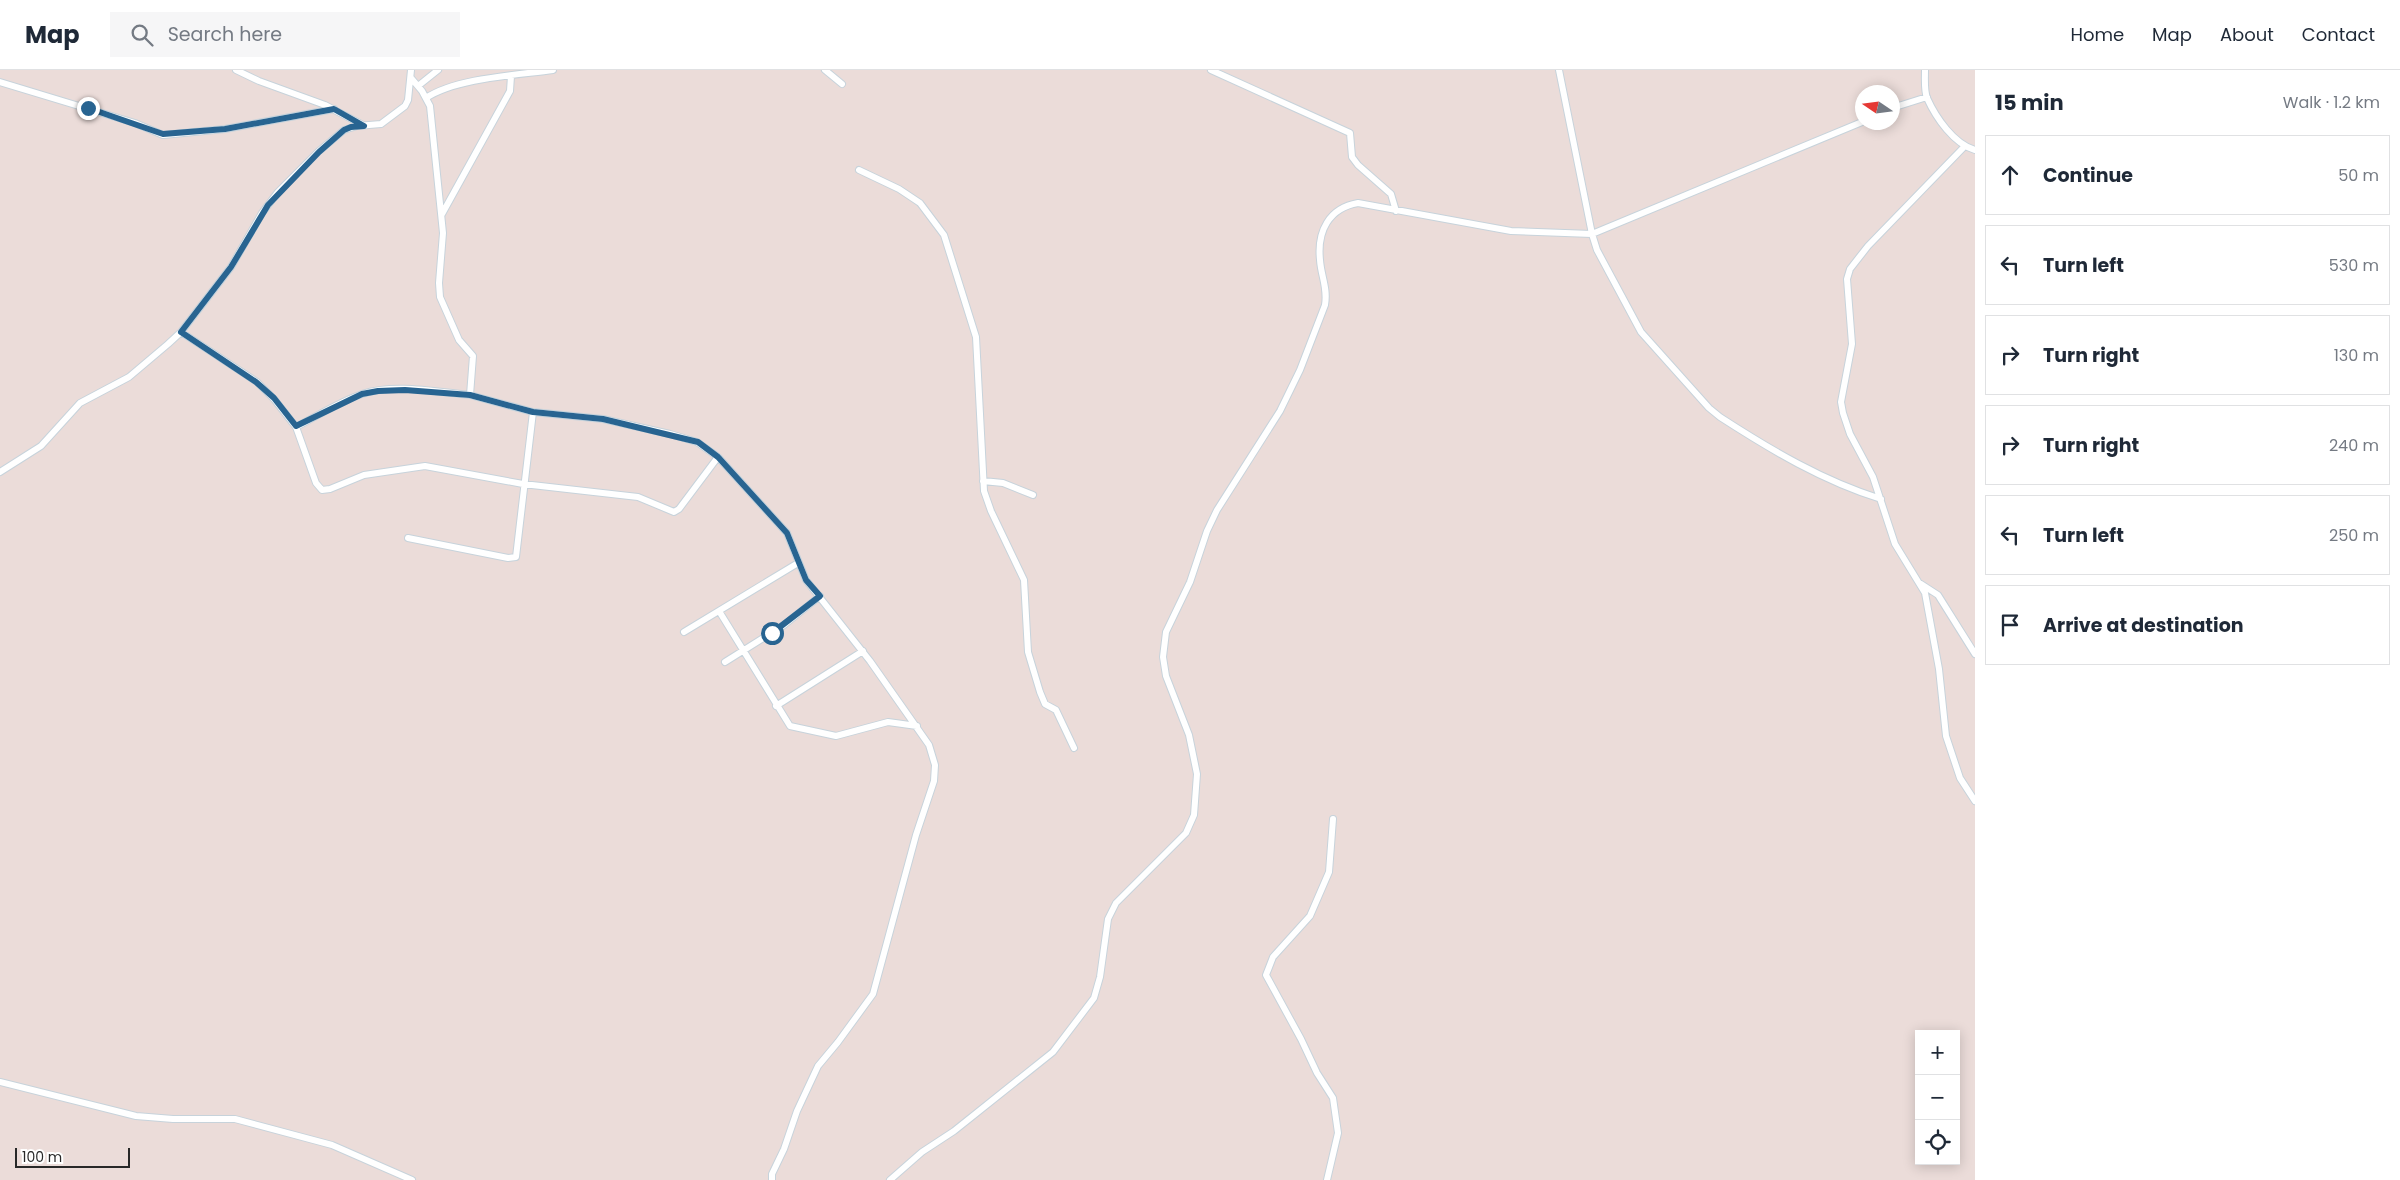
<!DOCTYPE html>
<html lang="en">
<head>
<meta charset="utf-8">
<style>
	:root { --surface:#fff; --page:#f6f6f7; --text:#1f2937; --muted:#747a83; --line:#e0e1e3 }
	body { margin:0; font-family:Poppins,sans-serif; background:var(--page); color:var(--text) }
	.controls { position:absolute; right:15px; bottom:15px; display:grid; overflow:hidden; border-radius:0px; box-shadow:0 2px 12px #0003 }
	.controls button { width:45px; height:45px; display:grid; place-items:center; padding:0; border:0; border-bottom:1px solid var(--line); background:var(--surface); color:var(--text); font:25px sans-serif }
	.compass { position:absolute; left:1855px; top:15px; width:45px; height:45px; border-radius:50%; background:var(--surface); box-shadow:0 2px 12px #0003; rotate:283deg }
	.scale { position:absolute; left:15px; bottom:12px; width:115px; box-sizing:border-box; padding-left:5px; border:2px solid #282828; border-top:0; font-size:14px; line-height:18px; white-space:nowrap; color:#282828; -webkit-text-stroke:4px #fff; paint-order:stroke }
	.stop { position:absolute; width:15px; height:15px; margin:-11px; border:4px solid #286491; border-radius:50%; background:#fff }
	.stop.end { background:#286491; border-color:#fff; box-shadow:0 1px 5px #0008 }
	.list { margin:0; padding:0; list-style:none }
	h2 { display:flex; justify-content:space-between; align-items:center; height:65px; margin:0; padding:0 20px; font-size:21px }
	h2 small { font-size:16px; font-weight:400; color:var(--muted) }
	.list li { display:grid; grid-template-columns:32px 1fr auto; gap:15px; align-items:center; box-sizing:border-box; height:80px; margin:0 10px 10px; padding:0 10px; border:1px solid var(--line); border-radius:0px }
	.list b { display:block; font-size:19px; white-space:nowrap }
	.list em { font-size:16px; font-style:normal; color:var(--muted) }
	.icon { flex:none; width:28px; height:28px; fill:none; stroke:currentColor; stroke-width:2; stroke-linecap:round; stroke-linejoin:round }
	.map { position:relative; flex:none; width:1975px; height:1110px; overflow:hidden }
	header { display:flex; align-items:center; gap:30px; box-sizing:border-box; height:70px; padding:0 25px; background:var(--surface); border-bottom:1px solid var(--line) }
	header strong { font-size:24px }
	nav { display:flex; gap:28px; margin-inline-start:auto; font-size:18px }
	.search { width:350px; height:45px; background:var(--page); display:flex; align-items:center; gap:12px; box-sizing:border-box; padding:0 18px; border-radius:0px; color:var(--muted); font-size:19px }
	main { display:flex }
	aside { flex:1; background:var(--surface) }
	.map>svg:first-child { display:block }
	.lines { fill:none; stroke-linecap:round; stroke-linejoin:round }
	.street-casing { stroke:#c7d3db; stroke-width:8 }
	.street { stroke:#fff; stroke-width:6 }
	.route { stroke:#286491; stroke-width:6 }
</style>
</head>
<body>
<header>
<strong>Map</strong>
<div class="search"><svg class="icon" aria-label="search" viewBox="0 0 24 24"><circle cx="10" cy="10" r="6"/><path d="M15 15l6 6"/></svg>Search here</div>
<nav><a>Home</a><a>Map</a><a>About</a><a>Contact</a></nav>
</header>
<main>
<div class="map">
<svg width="1975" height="1110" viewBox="0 0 1975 1110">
	<rect width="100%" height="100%" fill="#ebdcd9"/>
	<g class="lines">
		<g class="street-casing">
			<path id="street" d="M236 0 259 11 325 35 363 55
				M825 0 842 14
				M1211 0 1350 63 1352 87 1358 95 1391 124 1396 141
				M1559 0 1592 164 1597 180 1641 262 1709 338 1720 347C1771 380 1823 411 1881 429
				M1925 0C1925 9 1924 20 1927 28 1936 48 1954 74 1975 80
				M411 8 422 21 430 36 443 163 439 213 440 227 459 270 473 286 470 325 533 342 603 349 670 364 697 372 718 387 787 463 806 510 870 591 929 675 935 695 934 711 916 765 873 924 838 972 818 996 797 1041 784 1079 772 1104V1110
				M0 12 135 53 163 65 225 59 334 39
				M418 16 438 0
				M426 28C456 8 517 5 553 0
				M1892 38 1927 27
				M1964 77 1868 176 1850 199 1847 209 1852 274 1841 332 1843 343 1850 364 1873 407 1895 474 1925 523 1939 599 1946 666 1960 708 1975 731
				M859 100 899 119 920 133 944 165 976 267 984 421 991 441 1024 510 1028 582 1040 622 1045 634 1056 640 1074 678
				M442 144 510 21 511 6
				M181 262 257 312 274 329 296 357C317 346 339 332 362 324 395 313 436 322 470 325
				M296 357 316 413 322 420 330 419 364 405 425 396 523 414 638 427 674 442 679 439 718 387
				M0 402 41 376 80 333 129 307 168 274 181 262 231 197 262 143 278 122 319 81 344 60 357 56 381 54 405 36 408 30 411 0
				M983 411 1003 413 1033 425
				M408 468 508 488 516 487 533 342
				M1921 514 1938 525 1975 584
				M719 541 790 656 836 666 888 652 917 656
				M684 562 798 493
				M725 592 784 555 820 526
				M776 636 863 581
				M0 1012 136 1046 173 1049H235L332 1075 412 1110
				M890 1110 922 1082 954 1061 1053 982 1094 928 1100 907 1108 849 1116 833 1186 763 1194 745 1197 704 1189 665 1166 606 1163 587 1166 562 1190 512 1207 461 1217 440 1280 341 1300 300 1325 235C1328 218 1321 206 1320 190 1317 161 1329 138 1358 133L1511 161 1592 164 1862 52
				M1327 1110 1338 1063 1333 1028 1317 1003 1301 969 1266 905 1273 887 1310 846 1329 802 1333 749"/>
		</g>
		<use href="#street" class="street"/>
	</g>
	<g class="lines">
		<path class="route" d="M88 38 163 64 225 59 334 39 364 56 351 57 344 60 319 82 268 135 231 197 181 262 256 312 274 328 296 356 362 324 378 321 405 320 470 325 533 342 603 349 698 372 718 387 787 463 806 510 820 526 772 563"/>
	</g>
</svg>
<div class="controls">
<button>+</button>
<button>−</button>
<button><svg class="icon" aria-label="locate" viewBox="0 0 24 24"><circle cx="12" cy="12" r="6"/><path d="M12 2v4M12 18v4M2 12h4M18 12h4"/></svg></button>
</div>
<svg class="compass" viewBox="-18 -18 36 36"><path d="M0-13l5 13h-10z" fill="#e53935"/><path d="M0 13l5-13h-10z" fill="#747a83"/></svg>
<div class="scale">100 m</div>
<div class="stop" style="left:772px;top:563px"></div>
<div class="stop end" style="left:88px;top:38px"></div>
</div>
<aside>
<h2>15 min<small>Walk · 1.2 km</small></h2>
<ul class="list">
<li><svg class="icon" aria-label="ahead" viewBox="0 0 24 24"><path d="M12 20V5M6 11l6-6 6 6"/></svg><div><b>Continue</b></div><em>50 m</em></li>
<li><svg class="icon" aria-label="left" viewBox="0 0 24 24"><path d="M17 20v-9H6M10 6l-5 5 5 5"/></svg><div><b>Turn left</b></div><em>530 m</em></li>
<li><svg class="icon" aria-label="right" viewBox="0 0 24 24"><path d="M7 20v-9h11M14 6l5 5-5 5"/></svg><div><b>Turn right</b></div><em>130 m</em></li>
<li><svg class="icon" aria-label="right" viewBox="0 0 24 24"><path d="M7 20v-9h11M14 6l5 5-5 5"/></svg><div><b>Turn right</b></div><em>240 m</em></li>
<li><svg class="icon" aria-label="left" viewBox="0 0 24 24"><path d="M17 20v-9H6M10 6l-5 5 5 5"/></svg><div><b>Turn left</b></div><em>250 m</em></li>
<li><svg class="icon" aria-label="arrive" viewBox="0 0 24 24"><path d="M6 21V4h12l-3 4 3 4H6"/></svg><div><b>Arrive at destination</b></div></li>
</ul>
</aside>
</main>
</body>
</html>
